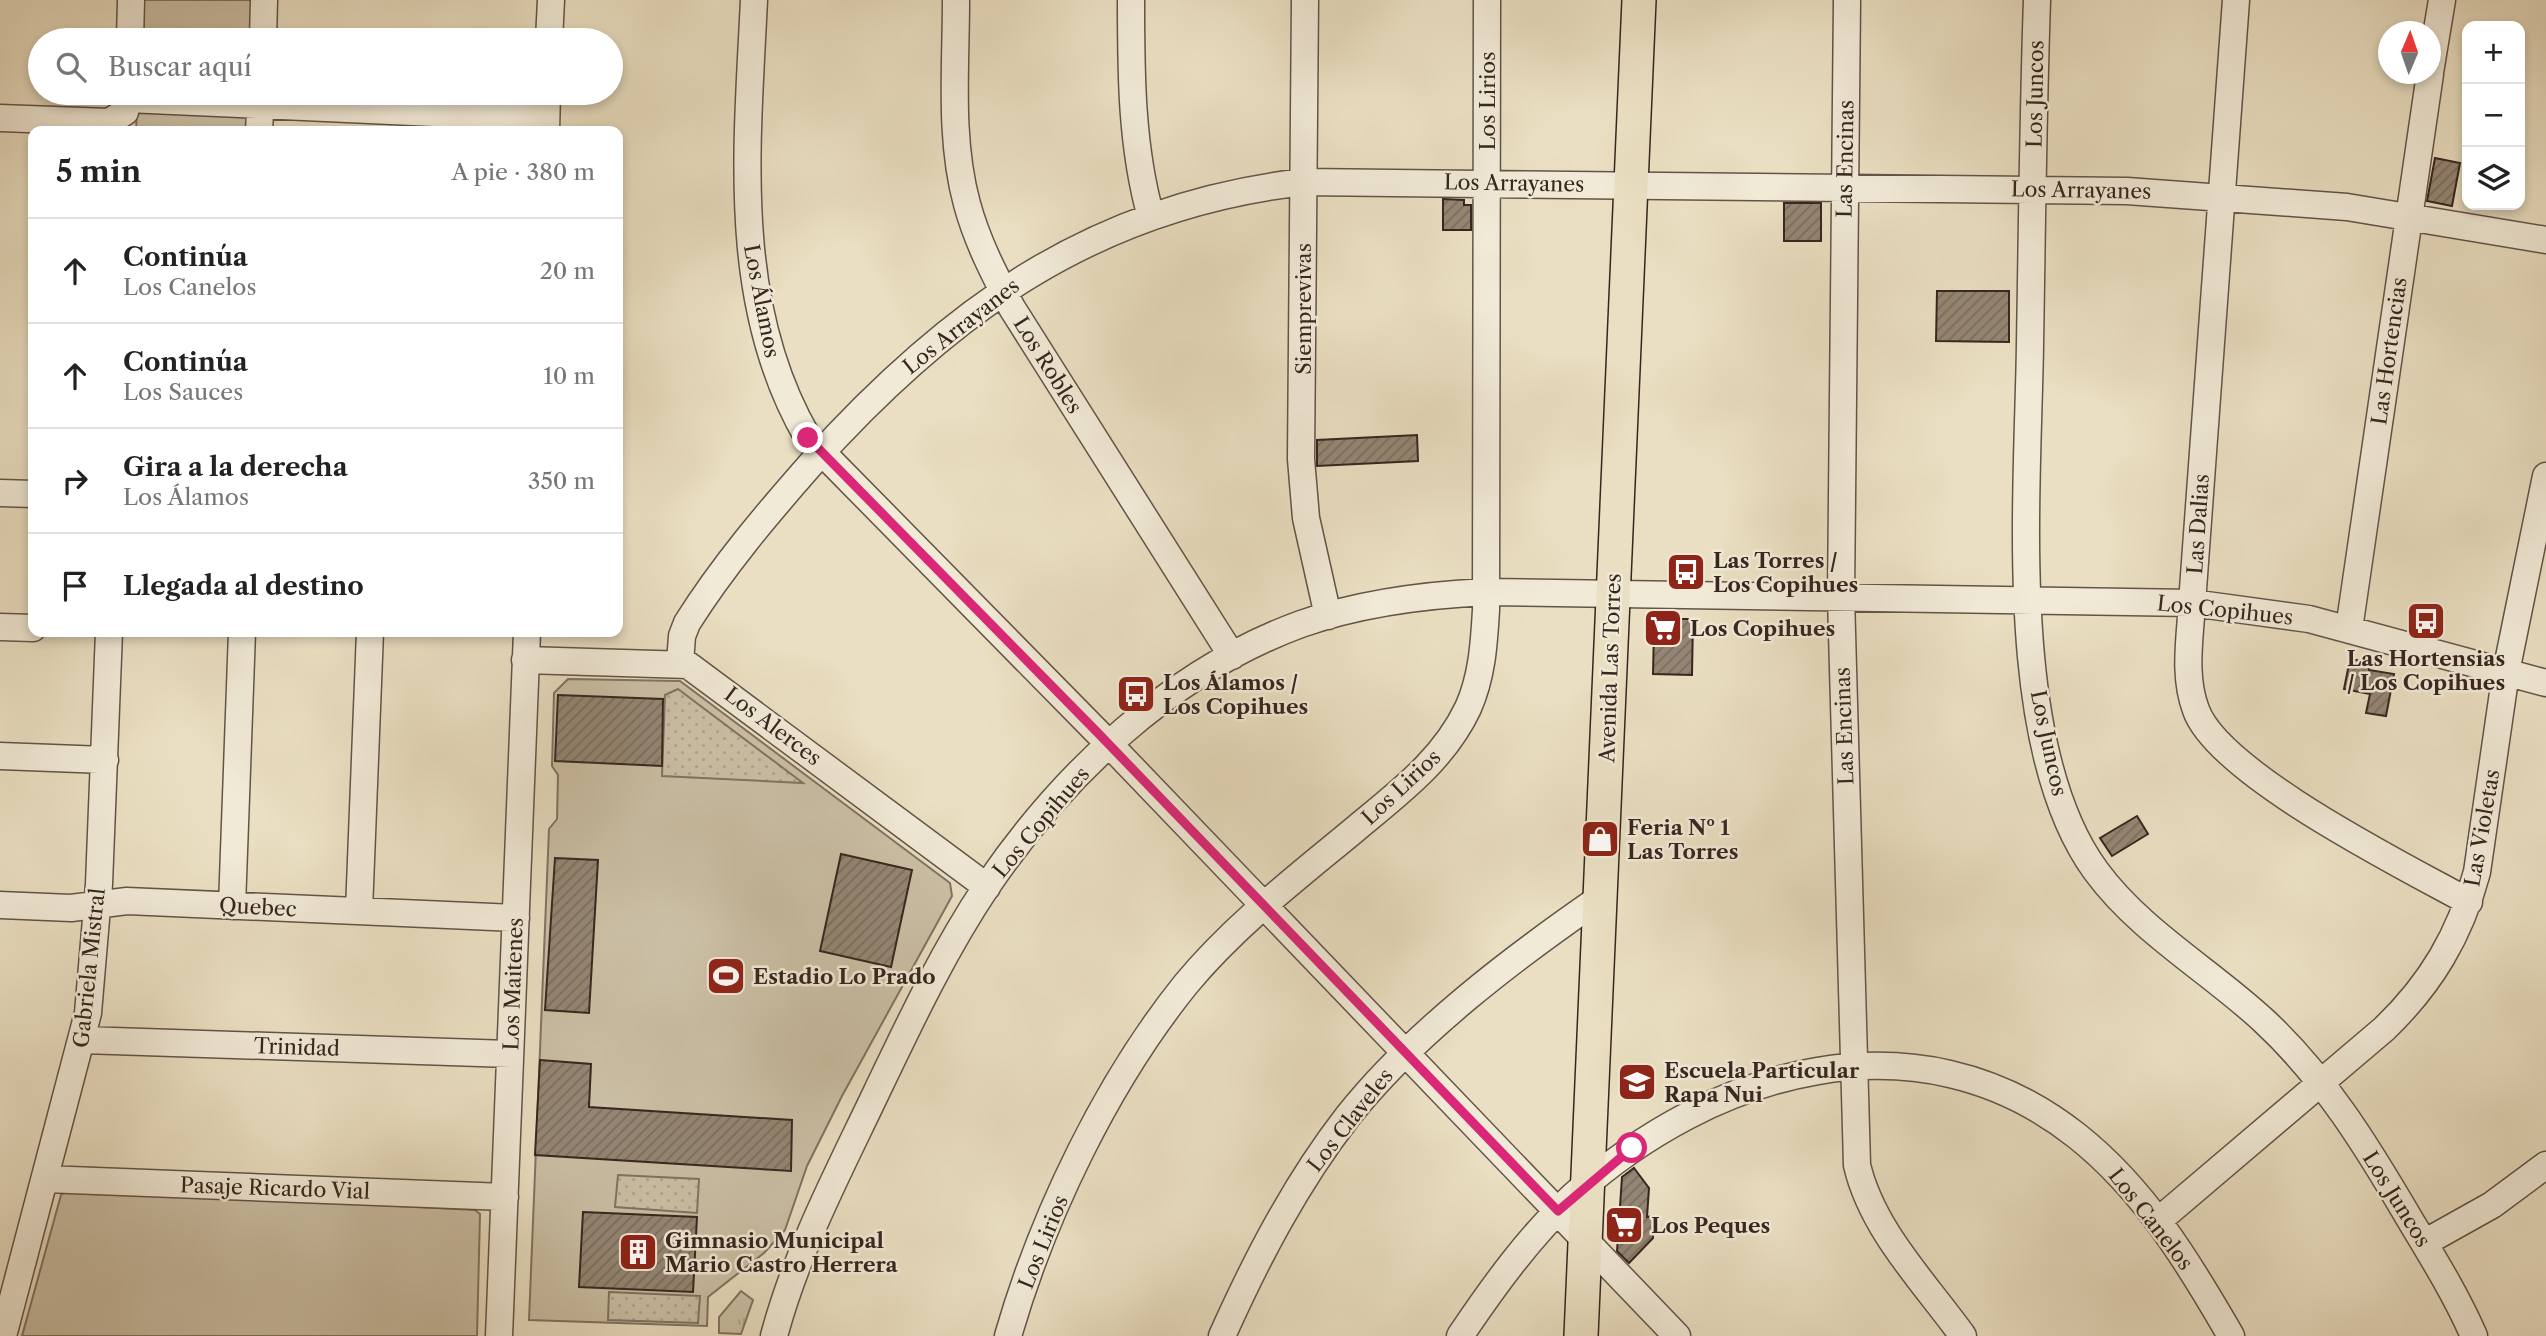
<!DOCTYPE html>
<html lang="es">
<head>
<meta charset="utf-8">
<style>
	:root { --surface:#fff; --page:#f6f6f6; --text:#222; --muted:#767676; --line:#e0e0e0 }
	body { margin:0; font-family:"Libre Caslon Text",serif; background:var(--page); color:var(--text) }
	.controls { position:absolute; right:21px; top:21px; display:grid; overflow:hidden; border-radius:14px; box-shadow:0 4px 10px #0003 }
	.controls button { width:63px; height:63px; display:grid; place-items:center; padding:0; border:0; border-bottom:2px solid var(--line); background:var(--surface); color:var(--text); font:35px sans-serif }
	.compass { position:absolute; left:2378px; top:21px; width:63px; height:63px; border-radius:50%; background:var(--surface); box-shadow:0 4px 10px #0003; rotate:2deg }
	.stop { position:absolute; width:21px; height:21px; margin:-16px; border:5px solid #db2777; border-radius:50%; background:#fff }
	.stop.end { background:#db2777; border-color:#fff; box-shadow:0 2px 7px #0008 }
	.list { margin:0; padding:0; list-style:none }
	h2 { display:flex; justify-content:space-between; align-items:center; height:91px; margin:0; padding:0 28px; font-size:30px }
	h2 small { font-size:23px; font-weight:400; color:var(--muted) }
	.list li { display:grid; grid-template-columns:46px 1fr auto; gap:21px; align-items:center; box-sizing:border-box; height:105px; padding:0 28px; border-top:2px solid var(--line) }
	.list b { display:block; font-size:26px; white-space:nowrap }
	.list p { margin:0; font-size:23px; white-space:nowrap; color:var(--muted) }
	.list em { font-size:23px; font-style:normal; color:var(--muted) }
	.icon { flex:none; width:38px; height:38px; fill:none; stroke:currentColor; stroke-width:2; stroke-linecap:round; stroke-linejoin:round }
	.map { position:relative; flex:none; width:2546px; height:1336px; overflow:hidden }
	.search { position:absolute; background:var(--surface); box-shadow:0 4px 10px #0003; left:28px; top:28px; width:595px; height:77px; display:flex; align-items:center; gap:18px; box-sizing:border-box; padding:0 24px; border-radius:38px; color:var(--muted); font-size:26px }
	.panel { position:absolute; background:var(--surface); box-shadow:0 4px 10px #0003; left:28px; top:126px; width:595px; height:511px; border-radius:14px }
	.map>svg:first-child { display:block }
	.grass { fill:url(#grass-tufts); stroke:#807363; stroke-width:2 }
	.park { fill:#cbc0a6; stroke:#807363; stroke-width:2 }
	.garden { fill:url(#garden-dots); stroke:#807363; stroke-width:2 }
	.building { fill:url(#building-hatch); stroke:#362620; stroke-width:2 }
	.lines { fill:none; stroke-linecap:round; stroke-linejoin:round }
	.minor-casing { stroke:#635448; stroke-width:29 }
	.major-casing { stroke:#362620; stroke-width:36 }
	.minor { stroke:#f1ead7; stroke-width:26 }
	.major { stroke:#eadfc2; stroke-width:33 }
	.route { stroke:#db2777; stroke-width:9 }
	.labels { text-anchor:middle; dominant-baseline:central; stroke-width:5; stroke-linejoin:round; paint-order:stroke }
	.street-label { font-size:21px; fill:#362620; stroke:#f1ead7 }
	.poi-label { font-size:21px; font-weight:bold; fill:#362620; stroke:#f1ead7; text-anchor:start }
</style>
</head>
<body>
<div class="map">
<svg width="2546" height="1336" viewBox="0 0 2546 1336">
	<defs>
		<pattern id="grass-tufts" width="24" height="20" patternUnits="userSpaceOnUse" patternTransform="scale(1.75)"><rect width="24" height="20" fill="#cbc0a6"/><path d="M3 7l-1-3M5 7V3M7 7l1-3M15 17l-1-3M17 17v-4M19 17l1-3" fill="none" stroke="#afa58f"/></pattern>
		<pattern id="garden-dots" width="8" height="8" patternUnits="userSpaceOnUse" patternTransform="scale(1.75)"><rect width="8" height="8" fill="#cbc0a6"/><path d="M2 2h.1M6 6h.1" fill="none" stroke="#afa58f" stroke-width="1.8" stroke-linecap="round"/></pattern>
		<pattern id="building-hatch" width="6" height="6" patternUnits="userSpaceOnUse" patternTransform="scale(1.75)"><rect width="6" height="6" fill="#948674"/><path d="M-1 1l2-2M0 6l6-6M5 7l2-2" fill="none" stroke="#7a6d5f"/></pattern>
	</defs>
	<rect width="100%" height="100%" fill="#eadfc2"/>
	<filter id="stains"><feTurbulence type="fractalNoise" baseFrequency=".00286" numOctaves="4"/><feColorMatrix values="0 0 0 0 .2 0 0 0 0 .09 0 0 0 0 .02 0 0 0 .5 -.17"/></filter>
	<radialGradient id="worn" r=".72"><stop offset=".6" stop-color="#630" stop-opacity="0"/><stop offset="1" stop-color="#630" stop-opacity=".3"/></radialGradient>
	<path class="grass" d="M741 1291 753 1300 741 1334 719 1333V1317Z"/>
	<path class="park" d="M140 0H260L258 40H138Z
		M137 108 248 113 247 131H136Z
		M568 679 680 681 950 883 952 896 842 1096 807 1166 785 1230 764 1253 708 1297 707 1326 529 1320 549 829 557 819 558 775 552 766 554 693Z
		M69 1189 475 1210 480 1214 477 1336H22L61 1195Z"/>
	<path class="garden" d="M678 689 803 783 662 776 665 695Z
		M618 1175 699 1179 697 1213 615 1207Z
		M609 1292 700 1296 698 1323 608 1320Z"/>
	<path class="building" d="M2435 158 2460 163 2452 206 2427 201Z
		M1443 199 1464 200V205H1471V230H1443Z
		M1784 203H1821V241H1784Z
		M1937 291H2009V342L1936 341Z
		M1417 435 1418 461 1317 466V440Z
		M1663 619H1693L1692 675 1653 674 1654 630Z
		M2350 659 2370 662 2369 670 2394 674 2386 716 2366 713 2370 694 2344 689Z
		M558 695 663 699 662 766 555 761Z
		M2137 816 2148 834 2112 856 2100 838Z
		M841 854 912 870 891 967 820 951Z
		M555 858 598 860 589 1013 545 1010Z
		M540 1060 591 1064 589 1107 792 1120 791 1171 535 1155Z
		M1634 1168 1649 1188 1647 1217 1652 1216 1653 1238 1629 1263 1617 1251 1622 1177Z
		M583 1212 697 1217 693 1292 579 1287Z"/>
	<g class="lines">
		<g class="minor-casing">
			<path id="minor" d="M754 0C747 148 730 305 808 438L1110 745 1677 1336
				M956 0C956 67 949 139 967 204 977 241 994 274 1012 308L1232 656
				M1131 0C1131 72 1131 146 1151 217
				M1305 0 1301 459 1306 518 1328 616
				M1847 0 1841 597 1857 1165C1872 1230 1925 1283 1963 1336
				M2037 0C2033 115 2032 230 2030 344 2028 493 2005 747 2096 871 2140 931 2209 970 2263 1020 2324 1076 2368 1148 2409 1218 2432 1256 2456 1295 2474 1336
				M2236 0 2192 603C2190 638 2183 676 2196 710 2219 774 2406 867 2469 902
				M130 40 131 0
				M263 40 264 0
				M549 40 551 0
				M2430 72 2442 0
				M128 99 546 118
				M0 118 109 122 125 112 128 93
				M259 131 261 93
				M546 131 547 93
				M0 493 33 494
				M0 627 33 628
				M2349 629 2430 74
				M525 660 688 665 987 887
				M680 663 682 636 687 623C723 566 767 514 811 464 949 311 1093 206 1304 182L2127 191 2347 207 2546 240
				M0 756 105 760
				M0 905 71 908 127 901 516 918
				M232 906 242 632
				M359 911 370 632
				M83 1040 510 1054
				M45 1179 505 1197
				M2158 1221 2384 1029C2431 984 2460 935 2477 872L2506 672 2546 476
				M2424 1243 2492 1205 2546 1165
				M3 1336 88 1013 99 884 109 632
				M499 1336 527 632
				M774 1336C797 1250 839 1171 877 1091 910 1022 944 950 987 886 1063 774 1172 671 1301 624 1360 603 1424 595 1486 592L2192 603 2309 619 2546 683
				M1008 1336C1043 1215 1107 1082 1186 984 1234 926 1295 879 1353 831 1397 794 1443 761 1468 708 1482 677 1484 644 1486 610L1487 0
				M1222 1336C1257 1258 1296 1183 1348 1116 1414 1033 1513 958 1600 898
				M1460 1336C1493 1287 1529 1237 1573 1196 1712 1070 1917 1009 2077 1136 2144 1189 2189 1263 2231 1336"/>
		</g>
		<g class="major-casing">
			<path id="major" d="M1581 1336 1639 0"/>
		</g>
		<use href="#minor" class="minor"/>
		<use href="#major" class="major"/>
	</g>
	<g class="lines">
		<path class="route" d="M808 438 1097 732 1558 1211 1632 1148"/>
	</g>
	<defs>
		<g id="bus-square" transform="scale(2.0125)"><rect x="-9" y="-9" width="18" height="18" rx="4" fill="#8f2418" stroke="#f1ead7"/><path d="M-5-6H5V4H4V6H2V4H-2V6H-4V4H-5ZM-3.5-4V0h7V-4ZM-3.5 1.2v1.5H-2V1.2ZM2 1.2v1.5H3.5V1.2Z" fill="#fff"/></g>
		<g id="supermarket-square" transform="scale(2.0125)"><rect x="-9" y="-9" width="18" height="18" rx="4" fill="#8f2418" stroke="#f1ead7"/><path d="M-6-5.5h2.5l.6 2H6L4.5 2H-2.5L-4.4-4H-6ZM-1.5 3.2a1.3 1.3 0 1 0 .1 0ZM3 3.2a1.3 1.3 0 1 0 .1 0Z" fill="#fff"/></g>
		<g id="shop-square" transform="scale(2.0125)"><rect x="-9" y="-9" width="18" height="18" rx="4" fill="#8f2418" stroke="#f1ead7"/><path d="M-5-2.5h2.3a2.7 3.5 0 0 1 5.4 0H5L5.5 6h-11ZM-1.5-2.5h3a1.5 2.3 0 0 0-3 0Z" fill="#fff"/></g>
		<g id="stadium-square" transform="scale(2.0125)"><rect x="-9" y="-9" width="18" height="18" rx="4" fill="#8f2418" stroke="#f1ead7"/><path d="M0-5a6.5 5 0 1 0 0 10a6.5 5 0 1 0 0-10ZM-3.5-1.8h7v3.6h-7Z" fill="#fff"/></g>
		<g id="school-square" transform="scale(2.0125)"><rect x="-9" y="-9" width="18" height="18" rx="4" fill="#8f2418" stroke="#f1ead7"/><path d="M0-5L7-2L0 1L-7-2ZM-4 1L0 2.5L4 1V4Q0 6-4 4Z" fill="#fff"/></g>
		<g id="building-square" transform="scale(2.0125)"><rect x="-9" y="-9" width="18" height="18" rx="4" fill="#8f2418" stroke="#f1ead7"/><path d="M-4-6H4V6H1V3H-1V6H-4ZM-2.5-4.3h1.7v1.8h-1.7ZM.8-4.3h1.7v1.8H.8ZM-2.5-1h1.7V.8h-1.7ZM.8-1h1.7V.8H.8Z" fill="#fff"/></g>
	</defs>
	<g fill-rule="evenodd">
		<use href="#bus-square" x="1686" y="572"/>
		<use href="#bus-square" x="2426" y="621"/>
		<use href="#supermarket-square" x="1663" y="628"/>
		<use href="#bus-square" x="1136" y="694"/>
		<use href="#shop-square" x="1600" y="839"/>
		<use href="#stadium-square" x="726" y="976"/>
		<use href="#school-square" x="1637" y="1082"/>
		<use href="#supermarket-square" x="1624" y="1225"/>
		<use href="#building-square" x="638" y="1252"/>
	</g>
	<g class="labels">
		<g class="street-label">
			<text transform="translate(2035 94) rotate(-89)">Los Juncos</text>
			<text transform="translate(1487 101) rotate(-90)">Los Lirios</text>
			<text transform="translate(1845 159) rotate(-89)">Las Encinas</text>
			<text transform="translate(1514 183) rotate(1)">Los Arrayanes</text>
			<text transform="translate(2081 190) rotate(1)">Los Arrayanes</text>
			<text transform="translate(762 301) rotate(79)">Los Álamos</text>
			<text transform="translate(1303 309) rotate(-90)">Siemprevivas</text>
			<text transform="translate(961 326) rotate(-38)">Los Arrayanes</text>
			<text transform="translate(2389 351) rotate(-82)">Las Hortencias</text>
			<text transform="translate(1048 365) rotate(58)">Los Robles</text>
			<text transform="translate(2198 524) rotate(-86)">Las Dalias</text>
			<text transform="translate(2225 610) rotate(6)">Los Copihues</text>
			<text transform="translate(1610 668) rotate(-88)">Avenida Las Torres</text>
			<text transform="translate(773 726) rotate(37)">Los Alerces</text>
			<text transform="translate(1844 726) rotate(-92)">Las Encinas</text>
			<text transform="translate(2049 743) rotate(78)">Los Juncos</text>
			<text transform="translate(1401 787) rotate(-43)">Los Lirios</text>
			<text transform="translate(1041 822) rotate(-50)">Los Copihues</text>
			<text transform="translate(2482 828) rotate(-80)">Las Violetas</text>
			<text transform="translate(258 907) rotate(3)">Quebec</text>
			<text transform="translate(89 968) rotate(-84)">Gabriela Mistral</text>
			<text transform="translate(513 984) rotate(-88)">Los Maitenes</text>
			<text transform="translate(297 1047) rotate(2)">Trinidad</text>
			<text transform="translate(1350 1120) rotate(-52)">Los Claveles</text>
			<text transform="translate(275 1188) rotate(2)">Pasaje Ricardo Vial</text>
			<text transform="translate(2397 1199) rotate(58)">Los Juncos</text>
			<text transform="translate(2151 1219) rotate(52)">Los Canelos</text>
			<text transform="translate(1043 1242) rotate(-68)">Los Lirios</text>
		</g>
		<g class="poi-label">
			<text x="1713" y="560">Las Torres /<tspan x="1713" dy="24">Los Copihues</tspan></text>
			<text x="1690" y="628">Los Copihues</text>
			<text x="2426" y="658" text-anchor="middle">Las Hortensias<tspan x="2426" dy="24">/ Los Copihues</tspan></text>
			<text x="1163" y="682">Los Álamos /<tspan x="1163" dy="24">Los Copihues</tspan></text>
			<text x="1627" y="827">Feria Nº 1<tspan x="1627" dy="24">Las Torres</tspan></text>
			<text x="753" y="976">Estadio Lo Prado</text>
			<text x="1664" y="1070">Escuela Particular<tspan x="1664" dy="24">Rapa Nui</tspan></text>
			<text x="1651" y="1225">Los Peques</text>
			<text x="665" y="1240">Gimnasio Municipal<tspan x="665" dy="24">Mario Castro Herrera</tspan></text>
		</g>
	</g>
	<rect width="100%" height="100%" filter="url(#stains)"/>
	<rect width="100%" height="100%" fill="url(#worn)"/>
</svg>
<div class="controls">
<button>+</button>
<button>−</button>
<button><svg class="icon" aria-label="layers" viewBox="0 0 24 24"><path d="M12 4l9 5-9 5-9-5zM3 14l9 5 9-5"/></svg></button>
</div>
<svg class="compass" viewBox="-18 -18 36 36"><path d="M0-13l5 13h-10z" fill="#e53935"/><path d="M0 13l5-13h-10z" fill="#767676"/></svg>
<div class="stop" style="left:1632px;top:1148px"></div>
<div class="stop end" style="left:808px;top:438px"></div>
<div class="search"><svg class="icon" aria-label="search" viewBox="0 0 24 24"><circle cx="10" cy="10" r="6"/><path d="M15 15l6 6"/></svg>Buscar aquí</div>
<section class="panel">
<h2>5 min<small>A pie · 380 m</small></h2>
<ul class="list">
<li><svg class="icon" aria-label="ahead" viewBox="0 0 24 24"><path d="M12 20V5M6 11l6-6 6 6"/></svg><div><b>Continúa</b><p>Los Canelos</p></div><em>20 m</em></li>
<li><svg class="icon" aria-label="ahead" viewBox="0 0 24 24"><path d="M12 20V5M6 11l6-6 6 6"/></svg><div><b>Continúa</b><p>Los Sauces</p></div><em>10 m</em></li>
<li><svg class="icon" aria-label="right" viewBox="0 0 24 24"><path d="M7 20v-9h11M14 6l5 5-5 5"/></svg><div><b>Gira a la derecha</b><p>Los Álamos</p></div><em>350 m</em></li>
<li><svg class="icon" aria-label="arrive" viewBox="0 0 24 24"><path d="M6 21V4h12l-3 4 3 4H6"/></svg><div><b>Llegada al destino</b></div></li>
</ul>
</section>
</div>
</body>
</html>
